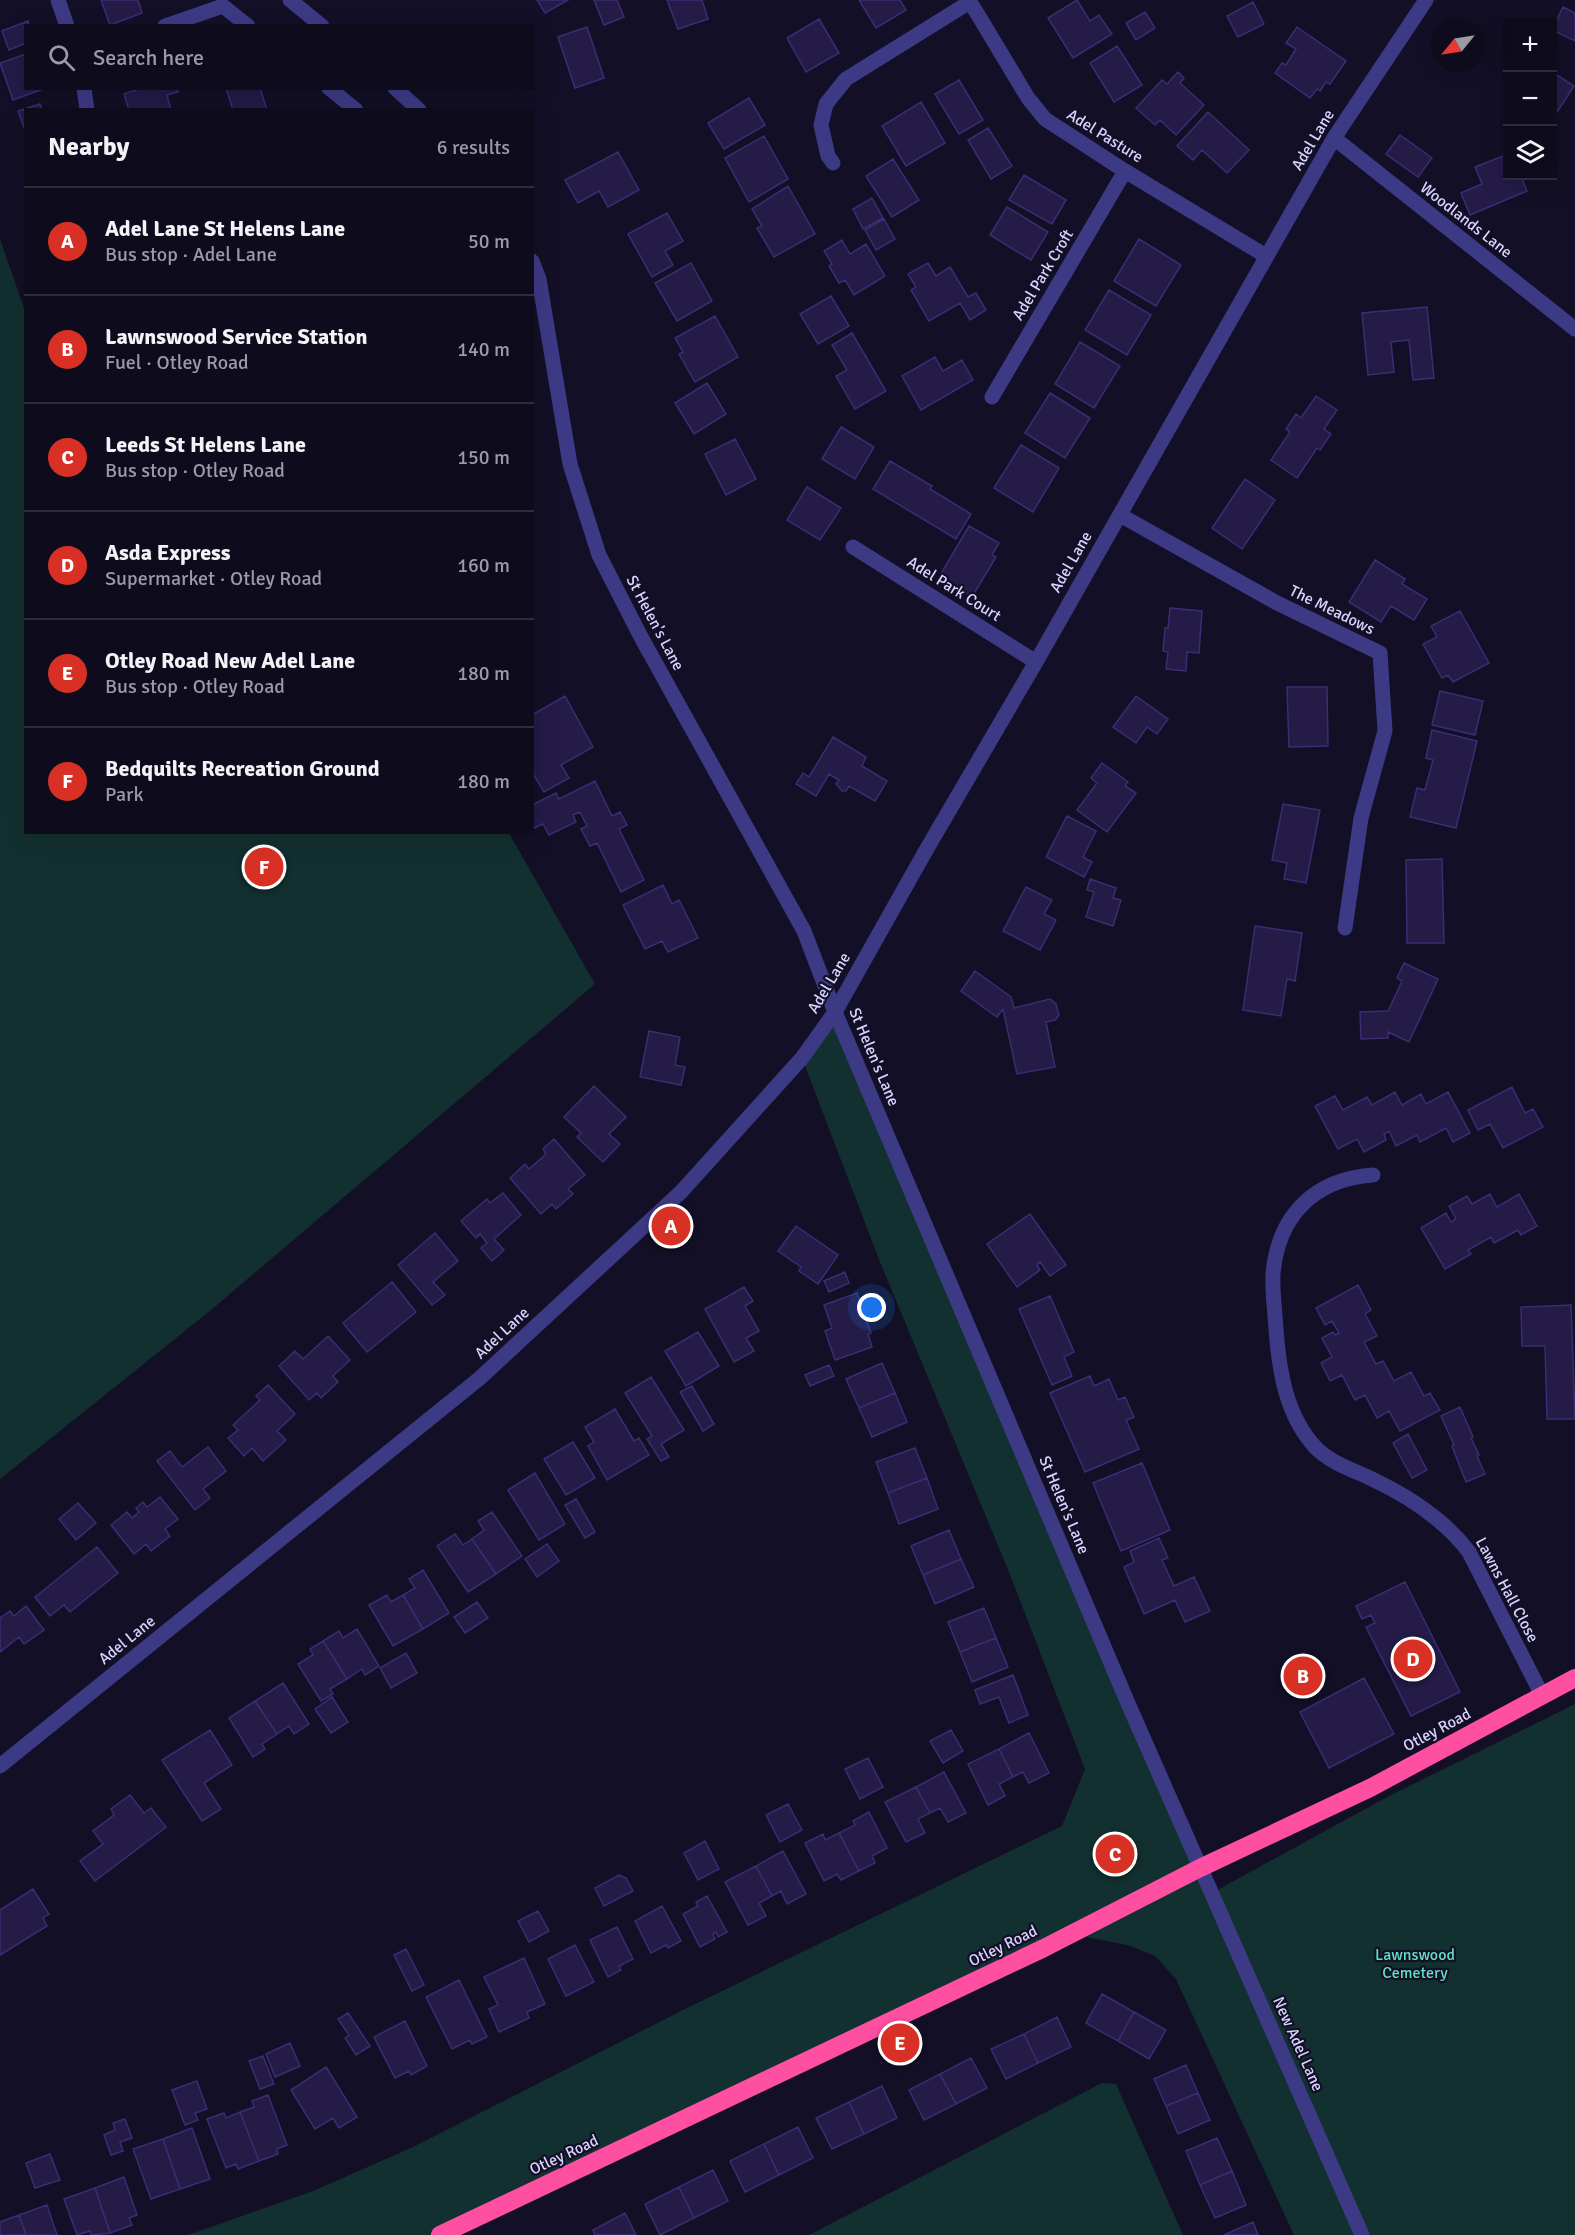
<!DOCTYPE html>
<html lang="en">
<head>
<meta charset="utf-8">
<style>
	:root { --surface:#0e0b1c; --page:#1c1929; --text:#f1f3f6; --muted:#9b9ba3; --line:#2e2b3b; --accent:#d93025 }
	body { margin:0; font-family:Signika,sans-serif; background:var(--page); color:var(--text) }
	.controls { position:absolute; right:18px; top:18px; display:grid; overflow:hidden; border-radius:0px; box-shadow:0 6px 24px #0002 }
	.controls button { width:54px; height:54px; display:grid; place-items:center; padding:0; border:0; border-bottom:2px solid var(--line); background:var(--surface); color:var(--text); font:30px sans-serif }
	.compass { position:absolute; left:1431px; top:18px; width:54px; height:54px; border-radius:50%; background:var(--surface); box-shadow:0 6px 24px #0002; rotate:240deg }
	.you { position:absolute; left:872px; top:1308px; width:21px; height:21px; margin:-15px; border:4px solid #fff; border-radius:50%; background:#1a73e8; box-shadow:0 0 0 9px #1a73e833 }
	.badge { display:grid; place-items:center; width:39px; height:39px; border-radius:50%; background:var(--accent); color:#fff; font-size:20px; font-weight:700 }
	.pin { position:absolute; translate:-50% -50%; border:3px solid #fff; box-shadow:0 2px 6px #0006 }
	.list { margin:0; padding:0; list-style:none }
	h2 { display:flex; justify-content:space-between; align-items:center; height:78px; margin:0; padding:0 24px; font-size:26px }
	h2 small { font-size:20px; font-weight:400; color:var(--muted) }
	.list li { display:grid; grid-template-columns:39px 1fr auto; gap:18px; align-items:center; box-sizing:border-box; height:108px; padding:0 24px; border-top:2px solid var(--line) }
	.list b { display:block; font-size:22px; white-space:nowrap }
	.list p { margin:0; font-size:20px; white-space:nowrap; color:var(--muted) }
	.list em { font-size:20px; font-style:normal; color:var(--muted) }
	.icon { flex:none; width:33px; height:33px; fill:none; stroke:currentColor; stroke-width:2; stroke-linecap:round; stroke-linejoin:round }
	.map { position:relative; flex:none; width:1575px; height:2235px; overflow:hidden }
	.search { position:absolute; background:var(--surface); box-shadow:0 6px 24px #0002; left:24px; top:24px; width:510px; height:66px; display:flex; align-items:center; gap:15px; box-sizing:border-box; padding:0 21px; border-radius:0px; color:var(--muted); font-size:22px }
	.panel { position:absolute; background:var(--surface); box-shadow:0 6px 24px #0002; left:24px; top:108px; width:510px; height:726px; border-radius:0px }
	.map>svg:first-child { display:block }
	.green { fill:#12302f }
	.building { fill:#241b47; stroke:#3b2d73; stroke-width:1.5 }
	.lines { fill:none; stroke-linecap:round; stroke-linejoin:round }
	.minor { stroke:#3d3a85; stroke-width:15 }
	.highway { stroke:#ff4fa3; stroke-width:18 }
	.labels { text-anchor:middle; dominant-baseline:central; stroke-width:4.5; stroke-linejoin:round; paint-order:stroke }
	.street-label { font-size:16px; fill:#d9d4ff; stroke:#130f26 }
	.park-label { font-size:16px; fill:#5fe0c0; stroke:#130f26 }
</style>
</head>
<body>
<div class="map">
<svg width="1575" height="2235" viewBox="0 0 1575 2235">
	<rect width="100%" height="100%" fill="#130f26"/>
	<path class="green" d="M0 239 26 314V832L509 833 595 984 211 1310 0 1479Z
		M835 1012 1212 1893 1387 1797 1575 1704V2235H1294L1176 1979 1155 1956 1131 1946 1072 1934 440 2235H188L313 2191 411 2148 685 2009 1062 1826 1085 1769 1009 1572 880 1262 802 1058Z
		M1102 2083 1116 2084 1183 2235H809Z"/>
	<path class="building" d="M101 0H138L142 13 110 25Z
		M537 0H568L545 13Z
		M594 0H617L624 17 604 25Z
		M667 0H702L708 19 678 29Z
		M859 0H900L906 10 876 28Z
		M1077 0 1090 21 1099 15 1112 34 1073 58 1048 18Z
		M1253 2 1264 24 1238 37 1227 16Z
		M1563 7 1575 13V41L1552 30Z
		M1145 12 1155 28 1136 40 1126 23Z
		M819 19 839 53 806 72 787 38Z
		M28 21 29 26H26V43L9 50 2 31Z
		M587 27 604 78 575 88 558 37Z
		M1297 27 1346 61 1330 84 1326 82 1320 91 1317 89 1310 98 1275 73 1282 63 1286 65 1296 49 1286 43Z
		M1117 46 1142 85 1114 102 1090 63Z
		M26 54V88L43 89 13 100 0 63Z
		M1178 72 1184 78 1180 83 1204 105 1176 135 1160 120 1155 125 1136 108 1162 80 1167 84Z
		M1552 72 1574 86 1552 120Z
		M959 80 983 120 959 134 935 94Z
		M135 88H177L178 92 167 95 171 110H129L124 94 136 90Z
		M226 88H260L267 110H233Z
		M749 98 765 125 724 149 708 123Z
		M921 102 945 143 906 166 882 126Z
		M40 104 42 110H26L25 130 18 111Z
		M1208 112 1249 150 1227 173 1202 150 1193 160 1177 146Z
		M988 128 1012 166 991 179 968 140Z
		M1400 135 1432 158 1418 177 1386 154Z
		M764 136 788 179 749 202 725 158Z
		M618 152 639 190 608 207 599 191 578 203 565 180Z
		M1508 154V176H1521L1527 191 1470 215 1461 193 1482 184 1475 167Z
		M893 159 919 200 892 217 866 176Z
		M1024 175 1066 200 1052 224 1009 200Z
		M788 186 815 234 774 257 757 228 762 226 752 209Z
		M872 198 883 218 863 229 853 209Z
		M1007 207 1048 232 1031 260 990 235Z
		M667 213 683 241 665 251 673 265 652 277 628 234Z
		M884 219 895 239 876 250 865 230Z
		M1139 239 1181 265 1156 306 1114 281Z
		M842 240 850 254 866 244 885 276 854 295 845 280 839 283 829 266 832 264 824 251Z
		M691 263 712 301 677 321 655 283Z
		M928 263 936 276 950 267 968 297 976 293 986 310 970 320 960 303 929 321 911 290 916 287 908 274Z
		M1109 290 1151 315 1127 355 1085 330Z
		M831 296 849 326 818 344 800 314Z
		M1427 307 1434 378 1413 380 1409 340 1391 342 1394 372 1368 375 1362 313Z
		M715 316 738 357 695 382 679 354 683 352 675 338Z
		M852 333 886 391 855 409 836 376 847 370 832 345Z
		M1080 342 1120 366 1094 408 1055 384Z
		M935 357 943 371 962 360 973 380 921 410 902 376Z
		M707 383 726 414 694 434 675 403Z
		M1050 393 1090 418 1065 458 1025 433Z
		M1316 396 1337 410 1324 429 1331 434 1320 450 1317 448 1297 478 1271 460 1290 432 1286 429 1296 414 1301 418Z
		M841 427 874 447 855 479 822 459Z
		M735 439 756 479 726 495 705 454Z
		M1021 445 1059 468 1033 512 994 488Z
		M890 461 932 486 930 489 971 514 956 539 873 489Z
		M1245 479 1275 500 1242 549 1212 528Z
		M807 487 841 508 820 540 787 520Z
		M969 526 999 543 992 555 996 557 972 597 939 577Z
		M1375 560 1405 579 1402 584 1427 599 1414 620 1391 606 1381 622 1349 602Z
		M1170 608 1202 611 1199 653 1187 652 1186 671 1166 669 1168 652 1163 651 1165 628H1168Z
		M1460 611 1489 663 1453 682 1448 675 1442 678 1423 644 1437 637 1431 626Z
		M1287 687H1327L1328 746 1289 747Z
		M1440 691 1483 701 1475 735 1432 725Z
		M565 696 593 747 561 765 569 778 544 792 532 772V715Z
		M1136 696 1168 719 1157 734 1147 727 1136 743 1113 727Z
		M1432 730 1477 741 1456 828 1410 817 1417 788 1425 790 1433 760 1426 758Z
		M833 737 866 757 862 766 887 781 875 801 849 786 846 791H842L836 784 839 780 829 774 816 796 796 784 803 773 809 777Z
		M1102 763 1128 782 1125 786 1136 793 1107 832 1077 810 1097 783 1091 778Z
		M595 781 612 816 620 812 627 825 619 829 644 880 621 892 597 843 590 846 581 829 587 826 580 812 573 815 576 822 549 835 543 824 532 829V805L556 793 559 799Z
		M1283 804 1320 810 1306 883 1284 879 1287 863 1272 860Z
		M1067 816 1096 831 1083 857 1092 862 1084 877 1046 857Z
		M1442 859 1444 943H1407L1406 860Z
		M1090 879 1116 888 1113 898 1121 900 1113 926 1086 917 1094 892 1087 890Z
		M663 885 672 904 679 900 698 938 668 952 662 941 645 949 623 905Z
		M1026 887 1052 900 1044 914 1056 920 1040 950 1003 931Z
		M1255 926 1302 933 1295 981 1287 979 1281 1016 1243 1010Z
		M1404 963 1438 979 1409 1042 1388 1032V1038L1361 1039 1360 1012 1388 1011 1402 981 1397 978Z
		M975 971 1011 997 1014 1008 1050 999 1056 1004 1059 1015 1055 1020 1046 1022 1055 1067 1017 1074 1003 1009 997 1017 961 991Z
		M649 1031 680 1037 675 1065 685 1067 681 1085 640 1077Z
		M594 1086 626 1117 609 1134 620 1144 603 1162 577 1137 581 1133 564 1117Z
		M1512 1087 1525 1113 1533 1109 1543 1127 1503 1148 1490 1124 1478 1130 1468 1110Z
		M1395 1092 1402 1105 1421 1094 1426 1104 1448 1092 1470 1133 1453 1142 1446 1128 1420 1142 1417 1135 1396 1146 1389 1131 1384 1134 1386 1140 1364 1152 1357 1139 1338 1149 1315 1106 1335 1096 1343 1110 1367 1097 1372 1105Z
		M554 1139 585 1175 568 1189 573 1194 556 1209 552 1204 541 1214 510 1178 525 1164 529 1169 546 1154 543 1149Z
		M503 1193 521 1215 494 1239 504 1250 492 1261 481 1248 487 1243 480 1234 476 1238 461 1221 487 1199 490 1203Z
		M1490 1194 1497 1207 1519 1194 1537 1226 1521 1235 1518 1230 1494 1243 1491 1237 1468 1250 1471 1254 1445 1269 1421 1228 1446 1213 1451 1222 1456 1219 1449 1206 1467 1196 1472 1204Z
		M1030 1214 1066 1265 1050 1276 1040 1262 1037 1265 1040 1270 1017 1287 987 1244Z
		M796 1226 838 1255 818 1284 799 1271 801 1267 778 1251Z
		M435 1233 458 1261 433 1282 445 1295 432 1305 398 1265Z
		M845 1272 849 1283 829 1292 824 1281Z
		M392 1282 416 1312 367 1352 343 1323Z
		M1358 1285 1371 1310 1365 1314 1377 1336 1364 1342 1376 1364 1383 1361 1394 1381 1411 1372 1424 1396 1430 1393 1440 1410 1400 1431 1389 1411 1377 1418 1365 1395 1355 1400 1342 1375 1330 1381 1321 1363 1332 1357 1322 1338 1333 1332 1335 1335 1339 1333 1332 1321 1325 1325 1316 1308Z
		M744 1287 753 1301 745 1306 759 1331 746 1338 754 1351 734 1362 705 1309Z
		M857 1293 871 1333 868 1334 872 1347 835 1360 825 1331 832 1328 824 1305Z
		M1050 1296 1074 1352 1064 1357 1072 1376 1052 1385 1019 1309Z
		M1571 1305 1575 1419H1547L1545 1346H1522L1521 1307Z
		M698 1332 719 1366 686 1386 665 1351Z
		M328 1336 350 1360 333 1376 338 1382 321 1398 317 1393 309 1400 279 1366 295 1351 303 1359Z
		M882 1363 895 1393 859 1408 846 1379Z
		M829 1365 834 1376 810 1386 805 1375Z
		M1090 1376 1094 1386 1109 1379 1118 1400 1125 1397 1134 1417 1126 1420 1139 1449 1085 1472 1050 1393Z
		M651 1377 684 1430 661 1444 669 1457 661 1461 647 1439 652 1436 625 1393Z
		M268 1385 295 1414 277 1431 286 1440 263 1461 252 1448 244 1456 228 1438 238 1430 233 1425 260 1400 256 1396Z
		M692 1386 714 1424 703 1431 680 1392Z
		M895 1393 907 1422 872 1437 859 1408Z
		M1460 1407 1473 1437 1471 1438 1479 1455 1477 1456 1485 1474 1466 1482 1452 1446 1454 1445 1441 1416Z
		M615 1409 634 1441 639 1438 649 1455 607 1480 588 1446 594 1442 585 1427Z
		M1408 1434 1427 1470 1412 1478 1393 1443Z
		M573 1442 595 1478 566 1495 544 1459Z
		M208 1447 226 1471 203 1489 210 1498 195 1510 157 1461 170 1451 182 1467Z
		M915 1448 927 1478 888 1493 876 1462Z
		M1142 1463 1170 1530 1121 1551 1093 1483Z
		M535 1473 565 1524 539 1540 508 1490Z
		M927 1478 938 1509 899 1524 888 1493Z
		M160 1497 178 1519 165 1529 170 1536 151 1551 146 1544 134 1554 111 1525 127 1512 132 1518 139 1512 136 1508 143 1502 147 1507Z
		M576 1499 595 1532 585 1538 565 1505Z
		M78 1503 96 1523 76 1540 59 1519Z
		M492 1512 522 1556 496 1574 472 1539 484 1530 478 1521Z
		M949 1530 961 1559 923 1575 911 1546Z
		M455 1534 463 1545 472 1539 496 1574 468 1592 437 1546Z
		M1159 1538 1168 1558 1162 1560 1174 1586 1194 1577 1210 1611 1185 1622 1175 1600 1144 1614 1124 1567 1134 1562 1130 1551Z
		M547 1544 559 1561 537 1577 525 1559Z
		M97 1547 118 1573 70 1612 64 1605 50 1616 35 1597Z
		M961 1559 974 1587 935 1604 923 1575Z
		M423 1570 449 1613 423 1629 403 1595 415 1588 409 1579Z
		M1405 1582 1460 1692 1411 1716 1366 1627 1375 1623 1371 1615 1362 1619 1356 1606Z
		M387 1595 391 1602 403 1595 423 1629 393 1646 369 1605Z
		M477 1602 488 1618 465 1633 454 1617Z
		M26 1606 44 1630 24 1644 19 1637 0 1652V1618L10 1611 14 1616Z
		M984 1608 996 1638 960 1652 948 1622Z
		M357 1629 379 1666 365 1675 362 1669 347 1679 323 1641 339 1631 343 1638Z
		M996 1638 1008 1667 972 1682 960 1652Z
		M323 1641 347 1679 330 1689 333 1694 321 1701 298 1664 313 1655 310 1649Z
		M406 1653 417 1673 391 1688 380 1668Z
		M1013 1675 1028 1715 1009 1723 999 1697 980 1704 975 1690Z
		M1364 1678 1394 1734 1329 1768 1300 1712Z
		M283 1683 309 1724 294 1734 289 1726 277 1734 255 1701Z
		M332 1697 348 1722 331 1733 315 1709Z
		M255 1701 277 1734 262 1744 265 1749 253 1757 229 1718Z
		M210 1730 232 1765 204 1783 221 1809 202 1821 162 1760Z
		M951 1730 963 1751 943 1763 930 1741Z
		M1029 1733 1049 1773 1029 1783 1023 1772 1013 1777 999 1749Z
		M999 1749 1013 1777 999 1784 1005 1796 988 1805 968 1764Z
		M868 1758 883 1787 860 1799 845 1769Z
		M944 1772 966 1813 948 1822 940 1808 930 1813 916 1787Z
		M916 1787 930 1813 918 1819 925 1833 906 1842 885 1802Z
		M130 1795 144 1813 151 1808 166 1827 95 1881 80 1861 103 1844 93 1831 114 1815 111 1809Z
		M788 1804 802 1830 780 1842 766 1815Z
		M869 1812 887 1848 872 1856 875 1863 859 1871 839 1833 855 1825 853 1821Z
		M839 1833 859 1871 841 1880 837 1874 824 1881 805 1843 823 1834 825 1840Z
		M705 1841 719 1869 698 1880 684 1853Z
		M783 1851 806 1894 787 1904 781 1891 772 1896 756 1866Z
		M756 1866 772 1896 759 1903 766 1916 748 1925 725 1882Z
		M619 1875 626 1878 633 1891 604 1906 595 1888Z
		M33 1889 49 1914 43 1918 47 1926 0 1955V1910Z
		M707 1896 727 1932 718 1937 716 1932 713 1934 715 1939 700 1947 683 1914 698 1906 696 1902Z
		M662 1906 681 1941 668 1948 666 1945 651 1953 635 1921Z
		M538 1911 549 1931 529 1942 518 1921Z
		M617 1927 633 1959 619 1966 621 1970 608 1977 590 1940Z
		M575 1945 594 1982 566 1996 548 1959Z
		M406 1949 424 1985 412 1991 394 1955Z
		M524 1958 545 2004 527 2012 529 2018 499 2032 489 2009 498 2005 484 1977Z
		M459 1980 487 2037 472 2044 470 2040 452 2049 426 1997Z
		M1102 1994 1134 2012 1118 2041 1086 2023Z
		M1134 2012 1166 2030 1149 2059 1118 2041Z
		M348 2013 370 2046 356 2055 345 2038 349 2035 338 2019Z
		M1057 2017 1071 2047 1038 2063 1024 2034Z
		M405 2021 427 2066 411 2075 409 2071 395 2078 374 2037Z
		M1024 2034 1038 2063 1006 2079 991 2049Z
		M290 2043 300 2066 275 2077 266 2054Z
		M263 2056 274 2084 260 2089 249 2061Z
		M971 2058 987 2088 956 2104 940 2074Z
		M1186 2065 1198 2093 1166 2106 1154 2079Z
		M326 2067 357 2117 339 2128 333 2118 315 2129 291 2090Z
		M940 2074 956 2104 924 2120 909 2090Z
		M197 2081 207 2109 195 2113 198 2120 185 2125 172 2090Z
		M882 2086 897 2118 864 2134 849 2102Z
		M1198 2093 1210 2120 1178 2134 1166 2106Z
		M268 2095 287 2145 277 2149 278 2154 259 2161 240 2112 254 2107 252 2101Z
		M849 2102 864 2134 832 2149 816 2118Z
		M240 2112 259 2161 238 2169 236 2164 226 2168 207 2119 224 2113 226 2118Z
		M125 2119 132 2138 120 2142 123 2151 111 2155 104 2135 115 2130 113 2123Z
		M798 2127 813 2158 779 2175 764 2144Z
		M192 2128 210 2179 180 2189 163 2139Z
		M1217 2138 1232 2171 1200 2185 1186 2151Z
		M163 2139 180 2189 151 2199 133 2149Z
		M764 2144 779 2175 745 2192 730 2161Z
		M50 2154 60 2180 35 2188 26 2163Z
		M713 2170 728 2201 694 2218 679 2187Z
		M1232 2171 1246 2205 1215 2218 1200 2185Z
		M124 2177 137 2215 129 2218 132 2225 110 2233 95 2188Z
		M679 2187 694 2218 660 2235 645 2204Z
		M95 2188 110 2233 91 2235 90 2231 77 2235 64 2199Z
		M47 2205 57 2235H26L19 2215Z
		M625 2213 636 2235H595L593 2230Z
		M19 2215 26 2235H0V2222Z
		M1253 2222 1258 2235H1224Z"/>
	<g class="lines">
		<path class="minor" d="M58 0 67 26
			M290 0 322 26
			M969 0 1028 98 1045 119 1125 171 1266 256
			M165 26 223 6 248 26
			M84 88 87 110
			M329 88 356 110
			M395 88 419 110
			M1334 138 1575 329
			M833 163 828 156 821 125 826 104 846 79 970 2
			M532 261 539 279 570 464 599 555 641 637 804 931 835 1012 1127 1701 1362 2235
			M992 397 1125 171
			M1120 515 1277 603 1380 653 1385 731 1361 818 1345 928
			M853 547 1036 662
			M1373 1175C1314 1179 1278 1216 1273 1274 1272 1292 1275 1311 1276 1329 1279 1371 1286 1416 1316 1448 1331 1463 1353 1470 1372 1479 1410 1497 1444 1519 1469 1552L1542 1695
			M0 1766 480 1378 681 1192 802 1058 835 1012 925 852 1036 662 1334 138 1426 0"/>
		<path class="highway" d="M440 2235 1044 1948 1200 1868 1370 1788 1575 1678"/>
	</g>
	<g class="labels">
		<g class="street-label">
			<text transform="translate(1105 136) rotate(32)">Adel Pasture</text>
			<text transform="translate(1313 140) rotate(-59)">Adel Lane</text>
			<text transform="translate(1466 220) rotate(38)">Woodlands Lane</text>
			<text transform="translate(1043 275) rotate(-59)">Adel Park Croft</text>
			<text transform="translate(1071 562) rotate(-60)">Adel Lane</text>
			<text transform="translate(954 589) rotate(32)">Adel Park Court</text>
			<text transform="translate(1332 610) rotate(26)">The Meadows</text>
			<text transform="translate(655 623) rotate(62)">St Helen's Lane</text>
			<text transform="translate(829 983) rotate(-59)">Adel Lane</text>
			<text transform="translate(874 1057) rotate(67)">St Helen's Lane</text>
			<text transform="translate(502 1333) rotate(-43)">Adel Lane</text>
			<text transform="translate(1064 1505) rotate(67)">St Helen's Lane</text>
			<text transform="translate(1507 1590) rotate(62)">Lawns Hall Close</text>
			<text transform="translate(127 1640) rotate(-39)">Adel Lane</text>
			<text transform="translate(1437 1730) rotate(-28)">Otley Road</text>
			<text transform="translate(1003 1946) rotate(-26)">Otley Road</text>
			<text transform="translate(1298 2044) rotate(66)">New Adel Lane</text>
			<text transform="translate(564 2155) rotate(-25)">Otley Road</text>
		</g>
		<g class="park-label">
			<text x="1415" y="1955">Lawnswood<tspan x="1415" dy="18">Cemetery</tspan></text>
		</g>
	</g>
</svg>
<div class="controls">
<button>+</button>
<button>−</button>
<button><svg class="icon" aria-label="layers" viewBox="0 0 24 24"><path d="M12 4l9 5-9 5-9-5zM3 14l9 5 9-5"/></svg></button>
</div>
<svg class="compass" viewBox="-18 -18 36 36"><path d="M0-13l5 13h-10z" fill="#e53935"/><path d="M0 13l5-13h-10z" fill="#9b9ba3"/></svg>
<div class="you"></div>
<div class="pin badge" style="left:671px;top:1226px">A</div>
<div class="pin badge" style="left:1303px;top:1676px">B</div>
<div class="pin badge" style="left:1115px;top:1854px">C</div>
<div class="pin badge" style="left:1413px;top:1659px">D</div>
<div class="pin badge" style="left:900px;top:2043px">E</div>
<div class="pin badge" style="left:264px;top:867px">F</div>
<div class="search"><svg class="icon" aria-label="search" viewBox="0 0 24 24"><circle cx="10" cy="10" r="6"/><path d="M15 15l6 6"/></svg>Search here</div>
<section class="panel">
<h2>Nearby<small>6 results</small></h2>
<ul class="list">
<li><span class="badge">A</span><div><b>Adel Lane St Helens Lane</b><p>Bus stop · Adel Lane</p></div><em>50 m</em></li>
<li><span class="badge">B</span><div><b>Lawnswood Service Station</b><p>Fuel · Otley Road</p></div><em>140 m</em></li>
<li><span class="badge">C</span><div><b>Leeds St Helens Lane</b><p>Bus stop · Otley Road</p></div><em>150 m</em></li>
<li><span class="badge">D</span><div><b>Asda Express</b><p>Supermarket · Otley Road</p></div><em>160 m</em></li>
<li><span class="badge">E</span><div><b>Otley Road New Adel Lane</b><p>Bus stop · Otley Road</p></div><em>180 m</em></li>
<li><span class="badge">F</span><div><b>Bedquilts Recreation Ground</b><p>Park</p></div><em>180 m</em></li>
</ul>
</section>
</div>
</body>
</html>
